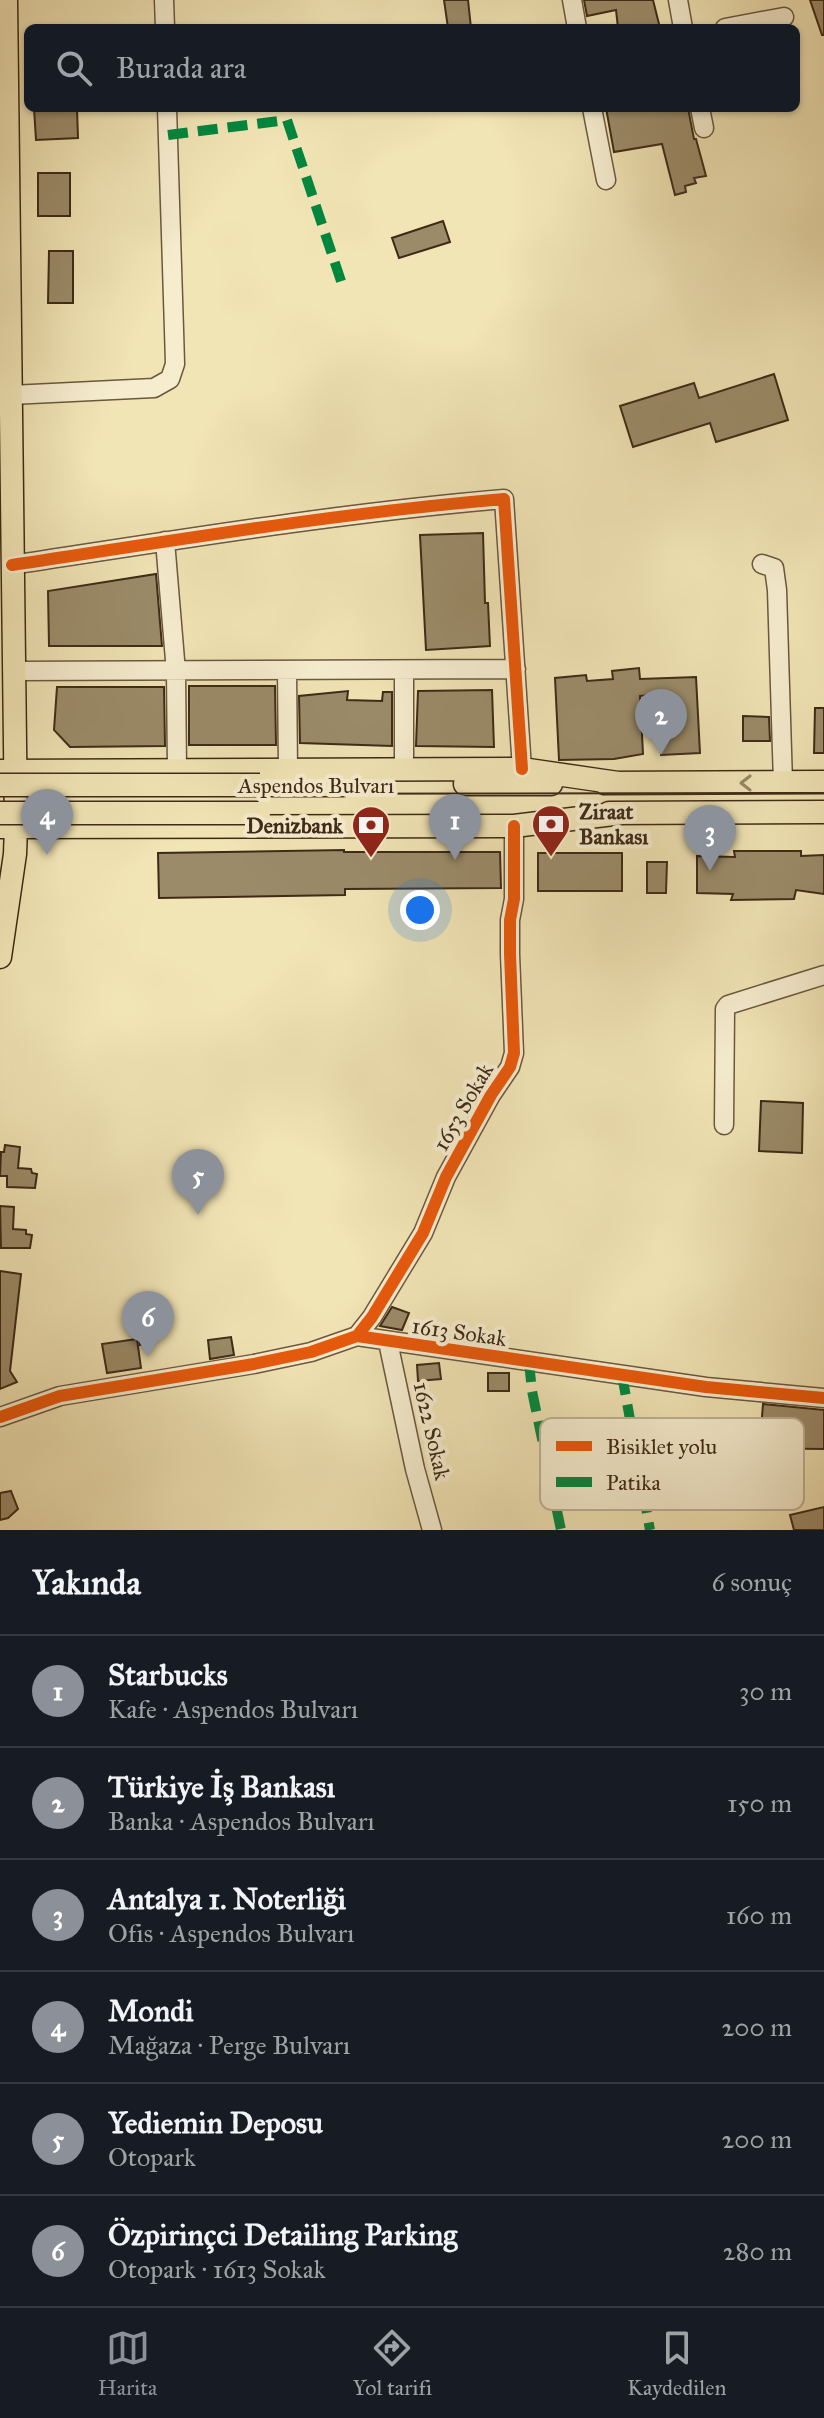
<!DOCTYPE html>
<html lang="tr">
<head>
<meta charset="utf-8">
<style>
	:root { --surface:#171b24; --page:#20242c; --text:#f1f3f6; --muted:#9ea1a6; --line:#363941; --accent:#8c9099 }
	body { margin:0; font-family:"IM FELL Great Primer",serif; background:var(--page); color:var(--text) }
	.you { position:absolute; left:420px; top:910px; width:28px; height:28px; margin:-20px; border:6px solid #fff; border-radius:50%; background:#1a73e8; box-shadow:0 0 0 12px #1a73e833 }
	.badge { display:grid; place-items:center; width:52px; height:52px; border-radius:50%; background:var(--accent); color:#fff; font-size:26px; font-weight:700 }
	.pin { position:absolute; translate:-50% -66px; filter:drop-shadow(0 2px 4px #0008) }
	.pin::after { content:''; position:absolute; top:42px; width:28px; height:24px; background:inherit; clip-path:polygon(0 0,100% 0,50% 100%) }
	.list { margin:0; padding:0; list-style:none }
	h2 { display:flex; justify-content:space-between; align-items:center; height:104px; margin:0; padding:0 32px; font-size:34px }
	h2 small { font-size:26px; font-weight:400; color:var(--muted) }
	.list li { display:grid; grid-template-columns:52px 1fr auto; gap:24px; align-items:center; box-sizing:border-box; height:112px; padding:0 32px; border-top:2px solid var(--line) }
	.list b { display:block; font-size:30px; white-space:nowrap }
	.list p { margin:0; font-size:26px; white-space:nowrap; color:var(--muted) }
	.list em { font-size:26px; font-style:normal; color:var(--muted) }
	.icon { flex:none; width:44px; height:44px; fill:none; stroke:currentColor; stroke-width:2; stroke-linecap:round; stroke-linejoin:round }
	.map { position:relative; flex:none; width:824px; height:1530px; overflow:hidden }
	.search { position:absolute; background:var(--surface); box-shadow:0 2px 6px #0004; left:24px; right:24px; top:24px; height:88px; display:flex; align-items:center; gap:20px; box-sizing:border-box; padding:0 28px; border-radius:12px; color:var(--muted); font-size:30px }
	.sheet { height:776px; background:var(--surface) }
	nav { display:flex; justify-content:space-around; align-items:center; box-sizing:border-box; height:112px; border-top:2px solid var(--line); background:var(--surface); font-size:22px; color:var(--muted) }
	nav a { display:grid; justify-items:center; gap:4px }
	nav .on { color:var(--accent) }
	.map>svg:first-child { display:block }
	.building { fill:#9b8b69; stroke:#3e2a17; stroke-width:2 }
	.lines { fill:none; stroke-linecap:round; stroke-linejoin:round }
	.minor-casing { stroke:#6b583e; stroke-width:21 }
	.major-casing { stroke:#3e2a17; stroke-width:25 }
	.minor { stroke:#f6edcf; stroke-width:18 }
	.major { stroke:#f1e4b5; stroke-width:22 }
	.tram { stroke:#3e2a17; stroke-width:2 }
	.major-bridge-casing { stroke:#3e2a17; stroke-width:25; stroke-linecap:butt }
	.major-bridge { stroke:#f1e4b5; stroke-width:22 }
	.quiet { stroke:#00873e; stroke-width:10; stroke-dasharray:20 10; stroke-linecap:butt }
	.cycleway-casing { stroke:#f6edcf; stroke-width:17 }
	.cycleway { stroke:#e8590c; stroke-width:12 }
	.oneway { stroke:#988766 }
	.labels { text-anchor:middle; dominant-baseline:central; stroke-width:8; stroke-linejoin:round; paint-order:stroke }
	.street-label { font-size:22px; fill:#3e2a17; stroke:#f6edcf }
	.poi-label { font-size:22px; font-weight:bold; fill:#3e2a17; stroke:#f6edcf; text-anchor:start }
	.key { fill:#f6edcf; stroke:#bfb298; stroke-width:2 }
	.key-label { font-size:22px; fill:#3e2a17 }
</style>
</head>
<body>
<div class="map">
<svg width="824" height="1530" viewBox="0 0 824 1530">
	<rect width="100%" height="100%" fill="#f1e4b5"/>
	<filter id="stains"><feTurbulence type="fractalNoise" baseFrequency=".0025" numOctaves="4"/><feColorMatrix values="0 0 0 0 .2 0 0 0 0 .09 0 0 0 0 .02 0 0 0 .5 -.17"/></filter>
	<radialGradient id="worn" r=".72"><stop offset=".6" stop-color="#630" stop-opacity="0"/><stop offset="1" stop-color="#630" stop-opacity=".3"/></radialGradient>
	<path class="building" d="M444 0H468L471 28H448Z
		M584 0H653L660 28H618L616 10 587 16Z
		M810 0H824V35H822Z
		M34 108H77L78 138 36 140Z
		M606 108H688L694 139H696L706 176 694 178 696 183 685 186 686 192 675 195 662 144 614 152Z
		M38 173H70V216H38Z
		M443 221 450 242 399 258 392 238Z
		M49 251H73V303H48Z
		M774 374 788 420 716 442 710 423 633 447 620 406 694 383 699 398Z
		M483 533 485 603H488L490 646 426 650 420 535Z
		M156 574 162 646H49L48 591Z
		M639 668 640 679 696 677 700 753 661 755 658 695 640 696 643 754 614 759 559 760 555 678 586 675 587 681 613 679 612 671Z
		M189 686H275L276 745H189Z
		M57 687H164L165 746 70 747 54 730Z
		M492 690 494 747 416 746 418 691Z
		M348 691 347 700 382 701 383 692H392V746L300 743 299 696Z
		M815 708H824V753H814Z
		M743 716 769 717 770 741H743Z
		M344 850V852H500L501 888 345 889V895L159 898 158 853Z
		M734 851H801V856L824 855V894L796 890 794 899 731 900 733 894 697 893V856L735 857Z
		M538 853H622V891H538Z
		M647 862H667L666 893H647Z
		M761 1101 803 1103 802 1153 759 1151Z
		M5 1145 20 1147 18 1168 31 1169 32 1173 37 1174 35 1188 7 1187V1176H0L1 1152H4Z
		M0 1206 14 1207 13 1229 26 1230V1234L32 1235 30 1248H1Z
		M0 1271 21 1274 10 1371 17 1382 0 1389Z
		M392 1307 409 1313 402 1330 380 1326Z
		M139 1332H154V1344L140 1345Z
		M231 1337 234 1355 210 1359 208 1340Z
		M137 1339 141 1368 107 1373 102 1344Z
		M439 1363 441 1379 418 1381 417 1365Z
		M488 1373H509V1391H488Z
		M763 1404 824 1410V1449L736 1448V1429H761Z
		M11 1491 18 1509 8 1518 0 1520V1493Z
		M824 1507V1530H794L790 1515Z"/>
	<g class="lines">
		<g class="minor-casing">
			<path id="minor" d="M164 0 165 28
				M572 0 577 28
				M678 0 683 28
				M725 28 784 17
				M592 108 606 180
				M700 108 704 128
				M11 395 154 388 170 379 175 364 174 330 167 108
				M165 541 176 672 177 770
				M762 564 774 568 777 590 783 783
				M12 565C176 540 339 513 504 499L522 769
				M14 671 516 669
				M287 671 288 770
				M404 770V670
				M724 1125 725 1009 728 1005 824 975
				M357 1336 372 1317 423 1233 446 1177 491 1095 510 1067 514 1053 510 954V920L514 899V826
				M388 1342 415 1469 432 1530
				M0 1417 60 1396 254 1364 311 1352 357 1336 706 1387 824 1398"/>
		</g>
		<g class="major-casing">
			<path id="major" d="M0 771 522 769 618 783
				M605 783 824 782
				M465 784H551
				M260 785H343
				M609 813 824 812
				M0 827 514 826 622 813
				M0 957 15 854 16 827 6 0"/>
		</g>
		<use href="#minor" class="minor"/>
		<use href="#major" class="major"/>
		<path class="tram" d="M0 794 824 793"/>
		<g class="major-bridge-casing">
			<path id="major-bridge" d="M0 785H260
				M0 813H259"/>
		</g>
		<use href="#major-bridge" class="major-bridge"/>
		<path class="quiet" d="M168 135 287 120 343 287
			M529 1362 532 1391 561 1530
			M622 1375 650 1530"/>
		<g class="cycleway-casing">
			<path id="cycleway" d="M12 565C176 540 339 513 504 499L522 769
				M357 1336 372 1317 423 1233 446 1177 491 1095 510 1067 514 1053 510 954V920L514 899V826
				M0 1417 60 1396 254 1364 311 1352 357 1336 706 1387 824 1398"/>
		</g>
		<use href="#cycleway" class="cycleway"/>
	</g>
	<defs><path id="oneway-chevron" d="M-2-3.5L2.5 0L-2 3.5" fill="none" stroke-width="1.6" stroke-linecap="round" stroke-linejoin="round" transform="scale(2)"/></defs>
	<use class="oneway" href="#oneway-chevron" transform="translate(746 783) rotate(180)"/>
	<defs>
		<g id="bank-pin" transform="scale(2)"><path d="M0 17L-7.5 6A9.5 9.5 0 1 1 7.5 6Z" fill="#8f2418" stroke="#f6edcf"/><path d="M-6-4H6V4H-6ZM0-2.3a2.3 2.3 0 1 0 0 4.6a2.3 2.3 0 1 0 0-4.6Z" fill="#fff"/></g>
	</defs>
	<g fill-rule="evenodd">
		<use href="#bank-pin" x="551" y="824"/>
		<use href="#bank-pin" x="371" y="825"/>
	</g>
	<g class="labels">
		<g class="street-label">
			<text x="316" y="785">Aspendos Bulvarı</text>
			<text transform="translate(463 1107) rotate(-60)">1653 Sokak</text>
			<text transform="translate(459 1332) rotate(8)">1613 Sokak</text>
			<text transform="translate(432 1431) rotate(77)">1622 Sokak</text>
		</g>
		<g class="poi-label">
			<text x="579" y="811">Ziraat<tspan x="579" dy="25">Bankası</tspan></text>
			<text x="343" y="825" text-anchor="end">Denizbank</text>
		</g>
	</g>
	<rect x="540" y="1418" width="264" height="92" rx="12" class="key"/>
	<rect x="556" y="1441" width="36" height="10" fill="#e8590c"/>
	<rect x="556" y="1477" width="36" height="10" fill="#00873e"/>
	<g class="key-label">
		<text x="606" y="1454">Bisiklet yolu</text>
		<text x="606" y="1490">Patika</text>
	</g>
	<rect width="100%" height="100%" filter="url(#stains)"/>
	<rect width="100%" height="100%" fill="url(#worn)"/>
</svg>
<div class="you"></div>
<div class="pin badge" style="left:455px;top:860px">1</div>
<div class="pin badge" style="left:661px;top:755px">2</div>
<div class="pin badge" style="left:710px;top:871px">3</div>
<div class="pin badge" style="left:47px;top:855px">4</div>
<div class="pin badge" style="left:198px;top:1215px">5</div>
<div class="pin badge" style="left:148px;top:1357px">6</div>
<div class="search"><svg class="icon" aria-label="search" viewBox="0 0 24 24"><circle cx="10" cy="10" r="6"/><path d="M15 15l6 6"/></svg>Burada ara</div>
</div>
<section class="sheet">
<h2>Yakında<small>6 sonuç</small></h2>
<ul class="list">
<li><span class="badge">1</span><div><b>Starbucks</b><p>Kafe · Aspendos Bulvarı</p></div><em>30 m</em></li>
<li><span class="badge">2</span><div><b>Türkiye İş Bankası</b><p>Banka · Aspendos Bulvarı</p></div><em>150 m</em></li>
<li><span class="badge">3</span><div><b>Antalya 1. Noterliği</b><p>Ofis · Aspendos Bulvarı</p></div><em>160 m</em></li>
<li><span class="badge">4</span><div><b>Mondi</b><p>Mağaza · Perge Bulvarı</p></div><em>200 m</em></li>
<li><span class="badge">5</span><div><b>Yediemin Deposu</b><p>Otopark</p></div><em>200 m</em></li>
<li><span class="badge">6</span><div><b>Özpirinçci Detailing Parking</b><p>Otopark · 1613 Sokak</p></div><em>280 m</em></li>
</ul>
</section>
<nav>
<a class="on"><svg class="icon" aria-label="map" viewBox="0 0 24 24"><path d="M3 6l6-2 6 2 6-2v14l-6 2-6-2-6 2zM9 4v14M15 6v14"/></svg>Harita</a>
<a><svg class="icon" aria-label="directions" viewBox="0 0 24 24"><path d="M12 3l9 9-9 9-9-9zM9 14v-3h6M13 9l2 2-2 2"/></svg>Yol tarifi</a>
<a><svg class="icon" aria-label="saved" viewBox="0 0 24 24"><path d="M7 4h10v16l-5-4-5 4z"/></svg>Kaydedilen</a>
</nav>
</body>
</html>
